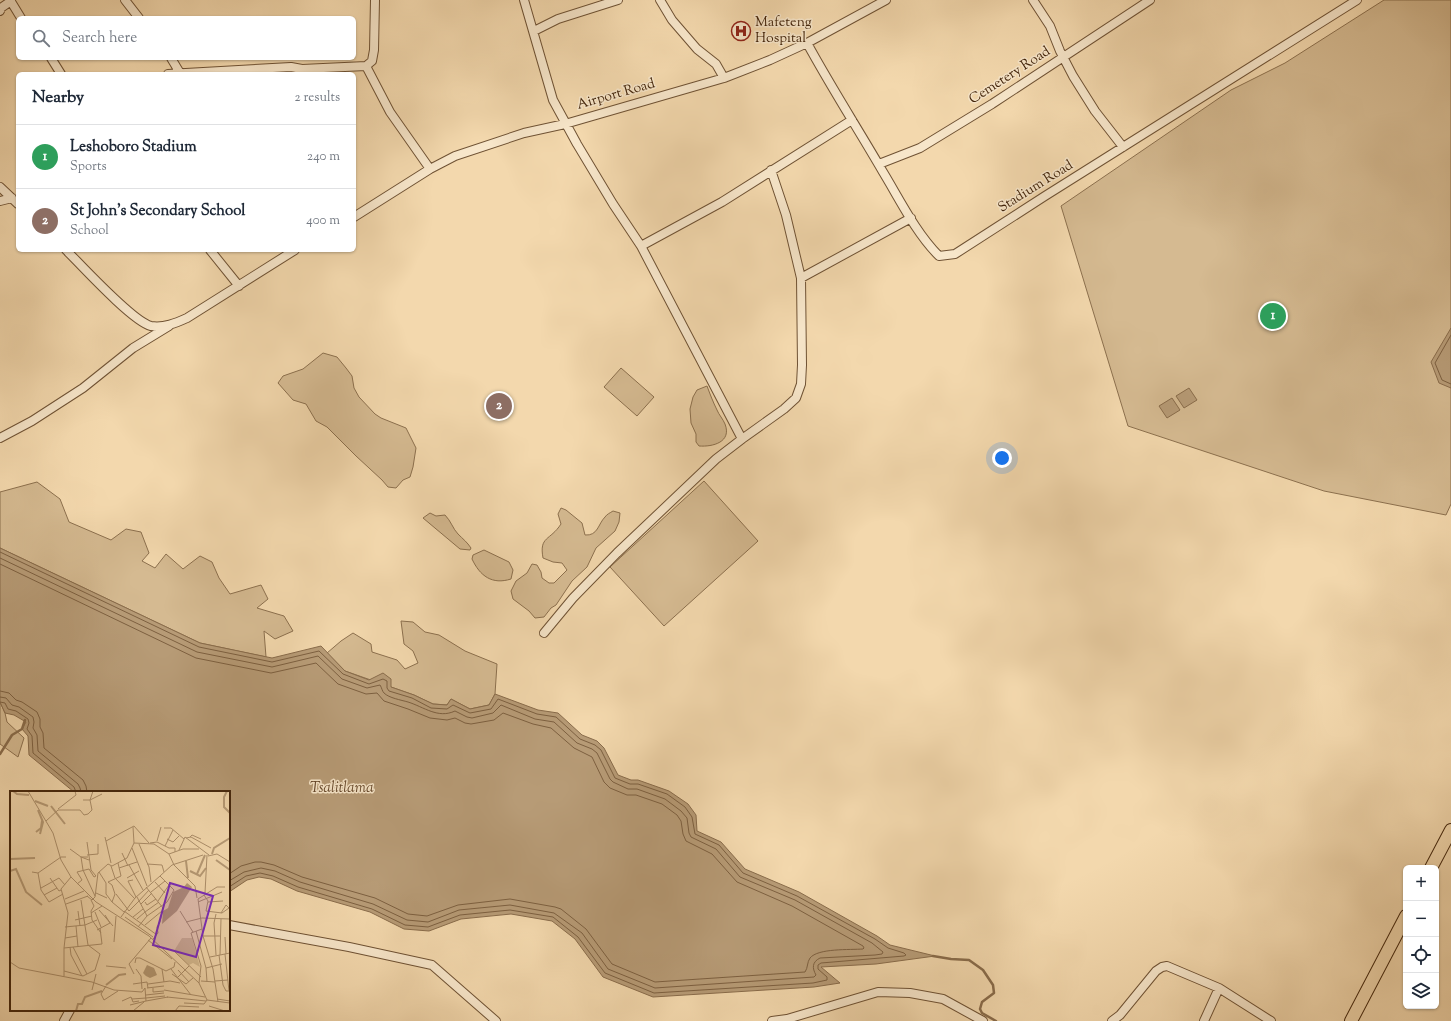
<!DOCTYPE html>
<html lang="en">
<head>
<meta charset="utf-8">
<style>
	:root { --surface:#fff; --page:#f6f6f7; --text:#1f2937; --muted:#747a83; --line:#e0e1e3; --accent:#d93025 }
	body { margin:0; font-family:"Sorts Mill Goudy",serif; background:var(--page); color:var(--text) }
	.controls { position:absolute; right:12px; bottom:12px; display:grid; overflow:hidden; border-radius:6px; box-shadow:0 1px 3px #0004 }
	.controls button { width:36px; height:36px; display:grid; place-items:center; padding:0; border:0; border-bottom:1px solid var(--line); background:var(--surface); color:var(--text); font:20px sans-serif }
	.you { position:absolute; left:1002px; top:458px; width:14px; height:14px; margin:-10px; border:3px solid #fff; border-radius:50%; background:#1a73e8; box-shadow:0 0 0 6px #1a73e833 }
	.badge { display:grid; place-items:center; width:26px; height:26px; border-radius:50%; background:var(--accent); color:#fff; font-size:13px; font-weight:700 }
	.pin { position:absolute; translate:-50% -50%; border:2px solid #fff; box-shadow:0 1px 4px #0006 }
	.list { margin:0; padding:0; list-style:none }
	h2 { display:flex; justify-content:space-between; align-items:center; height:52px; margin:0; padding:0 16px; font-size:17px }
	h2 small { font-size:13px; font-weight:400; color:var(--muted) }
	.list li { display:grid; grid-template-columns:26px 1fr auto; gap:12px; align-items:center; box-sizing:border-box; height:64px; padding:0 16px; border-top:1px solid var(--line) }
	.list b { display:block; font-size:15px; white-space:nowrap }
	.list p { margin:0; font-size:13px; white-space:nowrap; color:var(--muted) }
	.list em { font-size:13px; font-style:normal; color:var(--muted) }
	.icon { flex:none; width:22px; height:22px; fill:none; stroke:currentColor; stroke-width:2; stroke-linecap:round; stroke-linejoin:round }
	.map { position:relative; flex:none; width:1451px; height:1021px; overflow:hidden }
	.search { position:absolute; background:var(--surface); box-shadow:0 1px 3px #0004; left:16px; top:16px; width:340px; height:44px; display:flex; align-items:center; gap:10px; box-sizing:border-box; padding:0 14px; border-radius:6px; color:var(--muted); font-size:15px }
	.panel { position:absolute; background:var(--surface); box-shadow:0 1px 3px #0004; left:16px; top:72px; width:340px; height:180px; border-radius:6px }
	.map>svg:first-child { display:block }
	.green { fill:#d5ba91; stroke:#8c704e }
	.water { fill:#b79b76; stroke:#896c4b }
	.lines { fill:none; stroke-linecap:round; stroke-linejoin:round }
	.shore { stroke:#7d6040; stroke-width:1 }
	.stream { stroke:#896c4b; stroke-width:2.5 }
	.minor-casing { stroke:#6f5234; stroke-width:10 }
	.primary-casing { stroke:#43250b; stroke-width:14 }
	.minor { stroke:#f7e6ca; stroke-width:8 }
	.primary { stroke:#f3d8ad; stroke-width:12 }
	.labels { text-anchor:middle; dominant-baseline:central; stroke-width:3; stroke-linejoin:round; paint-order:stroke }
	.poi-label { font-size:14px; fill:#43250b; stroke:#f7e6ca; text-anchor:start }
	.street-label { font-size:14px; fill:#43250b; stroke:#f7e6ca }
	.water-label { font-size:15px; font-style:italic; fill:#66482b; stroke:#f7e6ca }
	.inset-river { fill:none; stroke:#b79b76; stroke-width:2 }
	.inset-road { fill:none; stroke:#ad906c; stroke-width:1 }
	.view { fill:#7b2cbf; fill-opacity:0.15; stroke:#7b2cbf; stroke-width:2 }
	.inset-edge { fill:none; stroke:#43250b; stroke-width:2 }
</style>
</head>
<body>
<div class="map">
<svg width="1451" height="1021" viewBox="0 0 1451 1021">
	<rect width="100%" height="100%" fill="#f3d8ad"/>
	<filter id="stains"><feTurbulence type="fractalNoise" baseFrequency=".005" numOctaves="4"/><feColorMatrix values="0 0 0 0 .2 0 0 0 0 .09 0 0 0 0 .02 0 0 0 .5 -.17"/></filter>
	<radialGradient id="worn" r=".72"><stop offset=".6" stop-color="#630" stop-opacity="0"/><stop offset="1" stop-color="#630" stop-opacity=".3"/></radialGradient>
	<path class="green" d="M1384 0H1451V504L1446 515 1324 491 1128 426 1061 206 1231 90 1285 63Z
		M323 353 337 357 346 368 352 376 354 388 359 397 375 414 381 418 406 428 416 448 413 467 410 477 403 480 396 488 388 487 382 480 356 456 327 427 316 421 306 404 293 400 278 383 283 376 303 369Z
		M621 368 654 397 637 416 604 387Z
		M707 386C710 394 713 402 717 410 719 415 723 419 725 424 732 442 713 447 699 446L696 442V434L691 423 690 409 693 397 697 390Z
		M704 481 758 541 664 626 610 567Z
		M37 482 60 499 69 522 111 540 126 529 141 532 149 553 142 561 155 568 166 554 183 569 200 556 212 562 219 578 230 594 261 585 268 599 257 608 284 616 293 631 275 639 264 631 266 657 200 643 0 548V492Z
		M561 508 566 510 582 523 585 535C598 536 598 524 605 517 607 514 610 513 613 511L620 513 619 522 615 531 596 548 587 567 572 581 556 605 551 608 544 617 535 618 529 611 513 599 511 591 516 581 527 573 532 564 537 565 541 572 542 578 549 583H554L567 570 562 563 553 562 543 558C539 536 550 541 561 524L558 514Z
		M430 513 436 516 445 515C451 521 453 529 458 534 463 539 467 542 471 548L470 550 460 549 423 518Z
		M484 550 509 562 513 570 511 579C492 585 480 576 472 559L473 555Z
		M401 621 413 622 425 632 439 635 465 651 497 664 495 694 489 705 470 709 451 699 447 705 433 704 414 695 345 671 327 653 341 641 353 633 371 644 372 652 397 660 405 669 418 663 413 651 404 644Z
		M0 702 5 713 7 722 24 738 18 757 0 744Z"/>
	<path class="water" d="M1451 328V388L1439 383 1431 362Z
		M1189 388 1197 400 1184 408 1176 396Z
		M1172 398 1180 410 1167 418 1159 406Z
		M0 548 200 643 272 658 321 646 345 671 369 680 383 673 391 679V687L414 695 433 704 447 705 451 699 470 709 489 705 495 694 538 710 558 713 582 735 597 741 604 748 618 775 631 780H638L669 791 688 804 696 815 697 831 721 842 745 869 799 892 877 936 890 945 935 956 876 964 821 967 840 983 814 987 653 997 603 977 575 939 552 921 511 914 461 919 429 931 404 929 370 912 297 891 271 879 259 877 247 880 229 892V792H74L29 755 28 736 22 729 26 722 14 715 5 713 0 702Z"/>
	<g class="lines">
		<path class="shore" d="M1451 335 1435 363 1442 380 1451 384
			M0 552 199 647 272 662 319 651 343 674 369 684 383 679 387 681V688L389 691 412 698 431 708 447 709 453 705 470 713 491 709 498 699 537 714 556 717 580 739 595 745 601 750 615 778 630 784H638L667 794 685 807 692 817 695 834 719 845 743 873 797 896 875 939 888 948 904 953 906 955 904 956 821 963 818 965V969L827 977V980L813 983 654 993 605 973 578 937 553 917 510 910 460 915 428 927 405 925 372 909 298 887 273 876 260 873 246 876 229 887
			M0 558 197 652 272 667 318 656 342 679 367 688 380 685C382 688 382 691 384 693 389 698 401 700 408 702 424 707 438 719 455 711L467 717 472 718 493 713 501 705 535 719 554 722 577 743 592 749 597 753 610 779 613 782 628 789H637L665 799 681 811 687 818 689 833 691 837 716 849 740 877 795 900 872 943 883 952 882 954 875 955 820 958C812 962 812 968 816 975L814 977 655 988 608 969 582 933 554 913 510 905 459 910 428 922 407 920 373 904 300 882 275 871 261 868 244 872 229 881
			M0 564 196 658 271 673 316 663 338 684 366 694 377 693 384 701 408 709 430 718 447 720 455 718 465 723 471 724 494 720 503 713 533 724 551 728 574 748 592 757 604 782 610 788 627 795H636L662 804 677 815 681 821 683 834 686 841 712 854 737 882 792 906 863 946 864 948 863 949C850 950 818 948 810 958 807 962 808 968 805 972L655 982 612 964 586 929 561 909 555 907 510 899 458 905 427 916 408 914 375 898 302 877 274 865 261 862H255L241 866 229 874
			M0 691 9 693 16 700 22 702 37 712 40 719V727L43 733 44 748 83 780 86 786 87 792
			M0 697 6 698 12 705 19 707 33 717 34 722 33 728 37 735 38 751 78 784 80 788 81 792
			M0 702 5 703 8 709 16 711 28 719 29 723 27 729 32 736 33 753 74 787 76 792"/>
		<path class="stream" d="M0 754 12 735 22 729 25 720
			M933 956 951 959 969 960 983 970 993 985 994 993 982 1002 980 1009 982 1013 996 1021"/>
		<g class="minor-casing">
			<path id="minor" d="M10 0 21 18
				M125 0 139 18
				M524 0 553 100 577 144 613 204 641 246 742 439
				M660 0 672 20 697 49 716 64 724 78
				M1033 0 1050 26 1060 51 1073 76 1095 111 1123 147
				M0 11 1 8 11 1
				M534 31 558 19 618 0
				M807 43C831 87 858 129 883 172 900 200 916 233 939 256L955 254 1045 196 1357 0
				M51 58 61 74
				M171 58 180 73
				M366 66 390 112 430 169
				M168 74 291 67 302 69 366 66 372 61 374 50 375 0
				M879 164 920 148 992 104 1150 0
				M771 170 786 215 801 278
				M0 187 18 204
				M0 201 12 198
				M354 217 430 169 455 156 524 133 565 124 724 78 770 60 807 43 886 0
				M641 246 722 202 852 120
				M66 250C81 265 133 322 151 326 164 328 176 323 187 318L295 250
				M210 250 239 286
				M0 438 32 421 83 388 133 348 169 326
				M544 633 573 598 617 553 716 459 742 439 784 409 796 398 801 384 802 365 801 278 911 218
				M229 925 349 947 432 965 496 1021
				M64 1021 70 1010
				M772 1021 787 1019 878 992 910 993 943 999 983 1021
				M1112 1021 1120 1015 1156 971 1162 967 1167 966 1219 988 1271 1021
				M1204 1021 1219 988"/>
		</g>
		<g class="primary-casing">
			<path id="primary" d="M1431 868 1451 830
				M1351 1021 1406 916"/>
		</g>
		<use href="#minor" class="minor"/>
		<use href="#primary" class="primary"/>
	</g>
	<defs>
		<g id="hospital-ring" transform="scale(1)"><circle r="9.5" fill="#f7e6ca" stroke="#8f2418" stroke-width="1.5"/><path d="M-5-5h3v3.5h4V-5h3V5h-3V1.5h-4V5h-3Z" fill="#8f2418"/></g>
	</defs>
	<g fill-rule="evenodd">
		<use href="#hospital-ring" x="741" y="31"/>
	</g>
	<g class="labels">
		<g class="poi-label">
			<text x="755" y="23">Mafeteng<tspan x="755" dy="16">Hospital</tspan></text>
		</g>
		<g class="street-label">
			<text transform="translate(1010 76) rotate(-33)">Cemetery Road</text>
			<text transform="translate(616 95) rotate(-16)">Airport Road</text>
			<text transform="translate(1036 187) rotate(-32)">Stadium Road</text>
		</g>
		<g class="water-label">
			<text x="342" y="788">Tsalitlama</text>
		</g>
	</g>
	<g transform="translate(10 791)">
		<rect width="220" height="220" fill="#f3d8ad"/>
		<path d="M172 147H182L190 176 183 172 179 174 164 160Z" fill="#d5ba91"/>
		<path d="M177 92 182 96 167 120 152 133 153 120 158 117 163 101 174 96ZM137 174 144 177 147 184 140 187 136 185 133 182Z" fill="#b79b76"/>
		<path class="inset-river" d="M3 0 7 3 19 4M217 0 214 6V16L220 22M25 10 38 15M41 15 55 33M28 19 33 31 30 43M26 41 31 37 32 30M202 63 204 57 220 47M0 68 25 67M206 69 220 79M176 70 178 87M0 80 6 78 16 101 32 114M180 80 190 85 196 77M187 83 195 64M96 194 109 184 116 183M66 220 68 213H72L75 206 92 200"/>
		<path class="inset-road" d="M18 0 43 42 51 69 61 86 86 111 139 145 189 192 197 209M73 9H80L83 0M48 18 66 4 65 0M36 30 48 19H70L74 24 78 23 82 19 80 9 92 3M123 36 124 52M154 37H161L174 48M95 46 101 72M180 46 182 44 191 48M176 47 181 46 201 57M157 48 163 51 169 45M96 50 124 35 139 52M147 50 151 36M77 51 81 79 86 85M140 52 147 51 159 57H165V61M129 53 139 76 141 91M155 55 163 39M122 57 137 95M60 58 71 66H78M169 59 175 46 199 64M112 62 118 75M159 63 164 74M77 64 88 63V53M198 65 207 63 220 71M137 73 152 74 154 81M119 74 133 99M164 74 185 95 187 107M101 75 105 87 125 108M109 77 127 71M73 79 85 105M73 79 71 66 79 69M22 81 28 82 31 99 39 111 53 103M89 81 96 92V103L102 111M28 82 51 66H56M150 85 162 74 193 64M40 87 49 100 51 99M117 87 129 80M123 89 118 90 126 106M98 91 102 94 105 103 102 111 114 121M98 91 111 85 108 72M145 91 155 102M67 93 72 89 67 81 79 78 84 86 86 85M136 96 153 117 150 131 147 136 148 142 143 148M31 97 49 87 55 94M141 101 155 90M86 102 97 107M195 102 197 64M106 103 119 120M34 104 47 97M194 104 198 110 196 120 212 122 219 117M77 105 82 109 85 106 88 82 98 73 102 75 117 67 124 52 144 53 159 63 173 58H189M127 106 135 121 127 128M55 108 74 100M81 109 84 115 81 120 82 129 91 142M129 110 139 99M148 110 159 94M135 111 137 114 146 108M188 111 212 101M198 111 213 110M56 113 78 105M131 113 142 102M89 119 103 135M68 120 70 135M114 120 147 144M119 120 129 110M170 120 183 141M85 121 91 136M81 122 92 115M211 122 216 114 219 117M111 126 125 107 150 85 164 99 157 111 137 125M115 126 143 146M123 126 133 118M65 129 82 125M176 131 192 127 220 128M135 134 152 120M66 135 68 156M55 136 75 134 87 129M128 136 137 125 135 121 149 111M87 139 100 132 95 124M186 140 196 177 197 191M193 145H210M215 146 216 163M55 147 67 145M138 149 162 168M104 151 106 125M60 156 61 164 72 185M63 156 77 183M54 157 58 122 51 98 61 86M165 161 191 186M215 163 219 200M206 164 204 132 206 123M209 164 213 194 216 200H219M210 164 211 128M200 166 220 162M0 171 9 177 82 191 104 199 132 201 135 197 136 210 158 206M125 172 126 167H130L156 180 164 176 165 171M96 175 116 177M196 177 212 173M126 178 131 185 132 198M152 178 154 191M161 178 181 204M168 179 179 191M54 180V157L92 153 90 137M124 183 119 173 141 147M162 183 176 193 183 187M54 185V180L73 185 85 179 90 163 78 154 71 109M168 186 179 175M191 190 205 191M205 190 218 189M189 192 191 175 181 142 192 138M123 193 137 191 138 197M138 193 160 190 170 192M96 195 91 203 94 209 108 200M137 197 154 195M143 197V201L154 200M82 199 86 183M154 199 195 206M136 204 154 202M157 206 196 210M136 207 155 205M122 208 136 207M207 208 220 210M112 210 121 206 123 211 129 210M208 211 203 178 193 145 188 108 207 96H215M174 212 194 213M194 213 197 209 220 212M120 214 136 210M199 215 215 220M123 220 134 211M165 220 169 215 189 216"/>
		<path class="view" d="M160 92 203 105 186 166 143 154Z"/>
		<rect width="220" height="220" class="inset-edge"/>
	</g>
	<rect width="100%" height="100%" filter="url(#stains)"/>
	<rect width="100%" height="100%" fill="url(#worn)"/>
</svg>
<div class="controls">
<button>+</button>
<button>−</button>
<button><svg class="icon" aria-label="locate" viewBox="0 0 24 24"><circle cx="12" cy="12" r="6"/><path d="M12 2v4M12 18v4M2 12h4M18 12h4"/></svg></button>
<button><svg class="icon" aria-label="layers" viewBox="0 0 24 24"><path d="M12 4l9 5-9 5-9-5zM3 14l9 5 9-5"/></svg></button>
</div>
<div class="you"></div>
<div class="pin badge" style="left:1273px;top:316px;background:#2e9e5b">1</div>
<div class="pin badge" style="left:499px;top:406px;background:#8d6e63">2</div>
<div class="search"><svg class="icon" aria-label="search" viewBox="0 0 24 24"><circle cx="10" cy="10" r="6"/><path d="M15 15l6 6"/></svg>Search here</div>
<section class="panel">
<h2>Nearby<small>2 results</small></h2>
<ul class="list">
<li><span class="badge" style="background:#2e9e5b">1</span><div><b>Leshoboro Stadium</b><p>Sports</p></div><em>240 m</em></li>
<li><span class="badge" style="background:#8d6e63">2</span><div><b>St John's Secondary School</b><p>School</p></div><em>400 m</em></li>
</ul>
</section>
</div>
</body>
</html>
